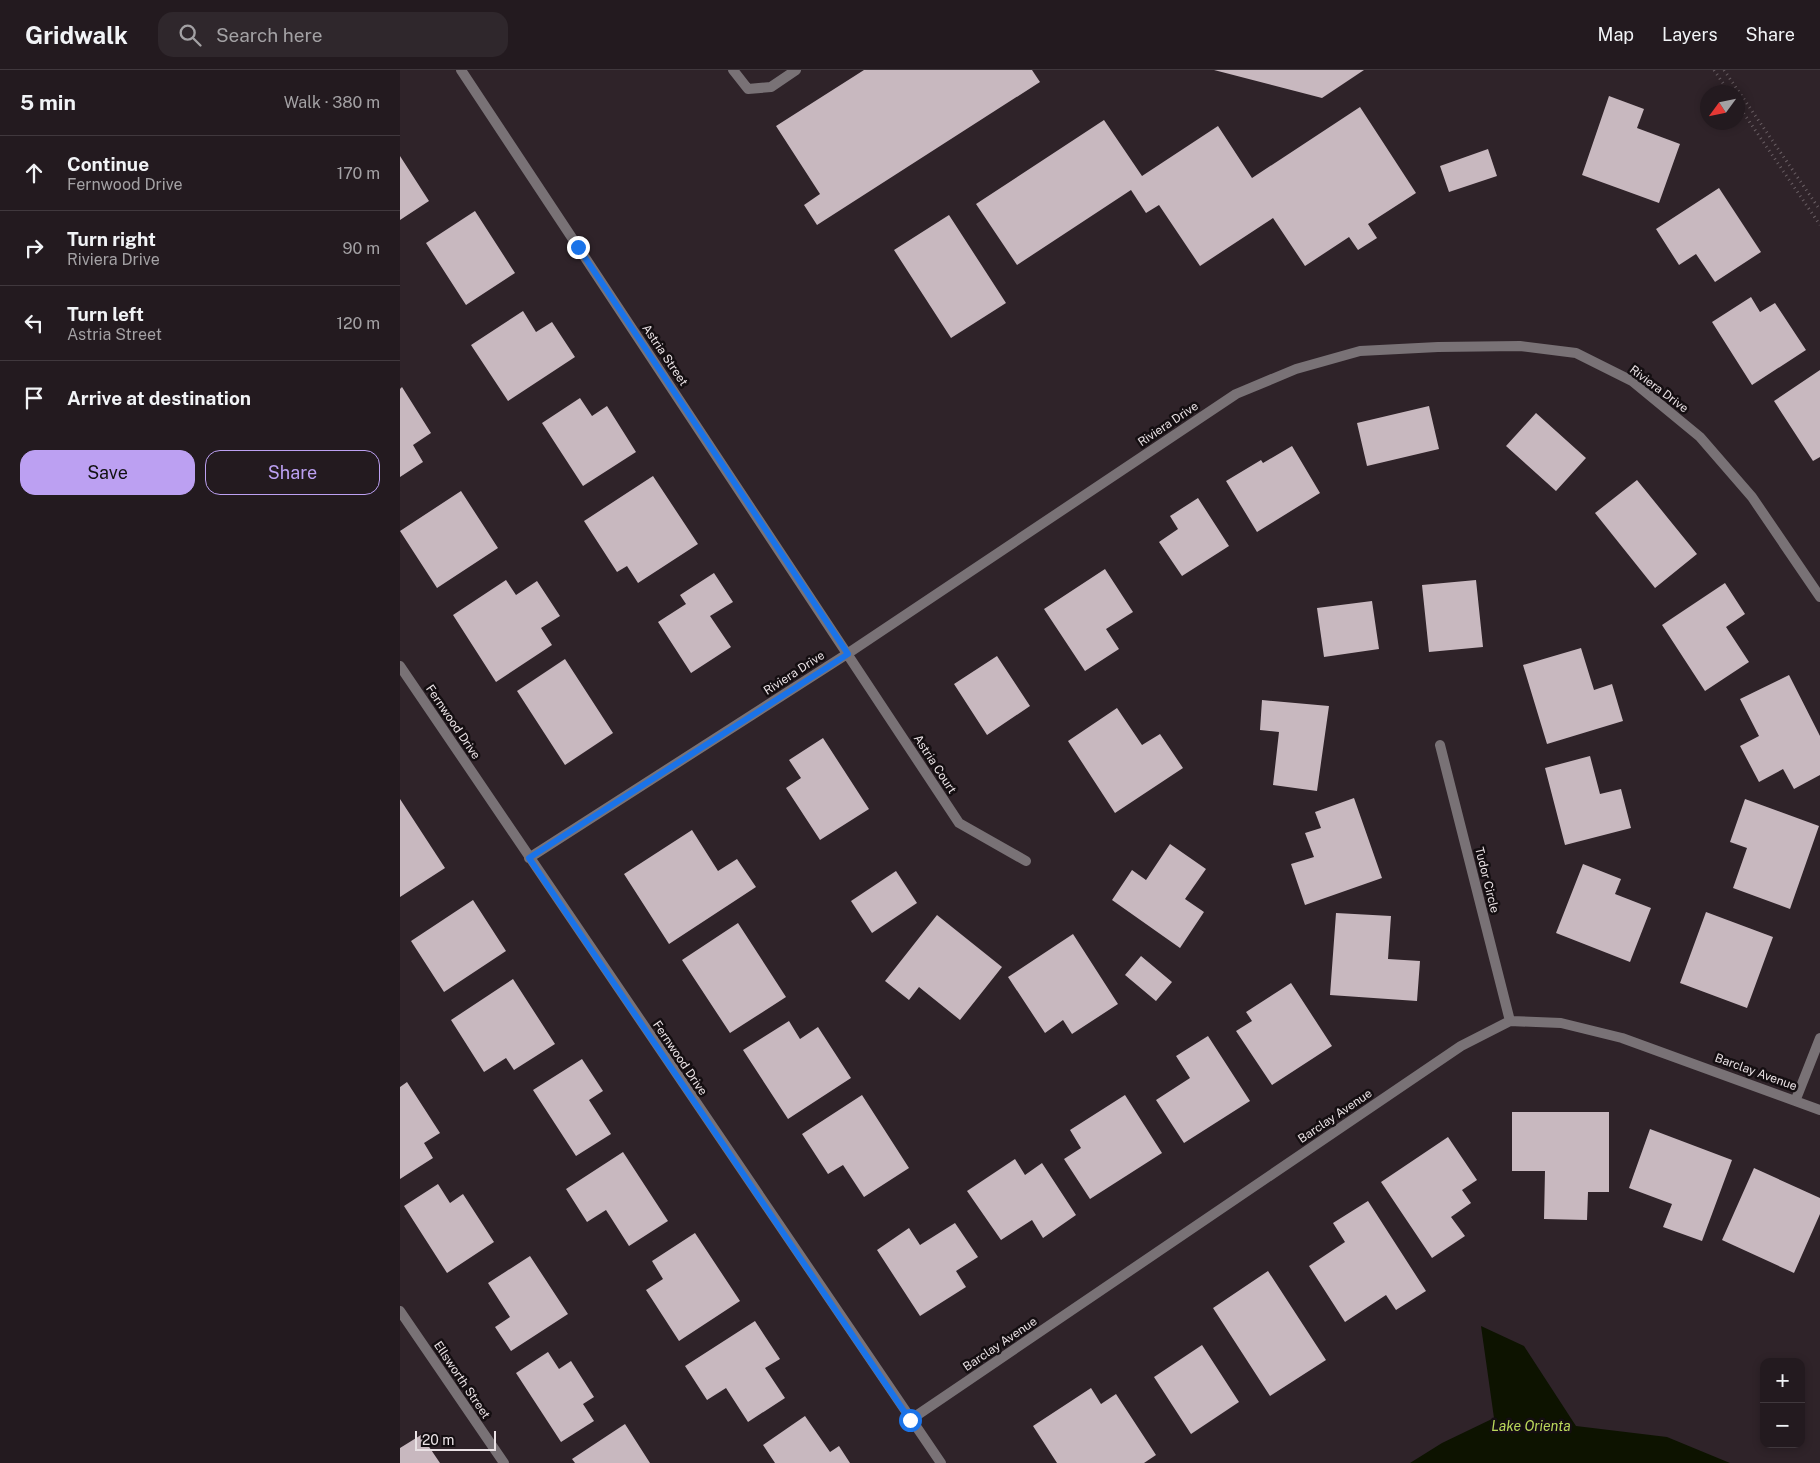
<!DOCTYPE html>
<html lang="en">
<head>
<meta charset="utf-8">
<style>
	:root { --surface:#231a1f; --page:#2f272c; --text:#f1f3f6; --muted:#a3a1a4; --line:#40383d; --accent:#bca0f2 }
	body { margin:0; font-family:"Public Sans",sans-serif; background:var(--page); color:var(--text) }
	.controls { position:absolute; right:15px; bottom:15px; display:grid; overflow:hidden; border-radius:10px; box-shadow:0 2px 8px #0003 }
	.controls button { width:45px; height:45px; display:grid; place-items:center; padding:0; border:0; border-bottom:1px solid var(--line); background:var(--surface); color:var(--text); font:25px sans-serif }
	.compass { position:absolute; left:1300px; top:15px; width:45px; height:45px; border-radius:50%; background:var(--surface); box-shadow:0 2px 8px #0003; rotate:237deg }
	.scale { position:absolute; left:15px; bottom:12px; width:81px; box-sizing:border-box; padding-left:5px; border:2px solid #eae2e5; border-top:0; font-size:14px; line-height:18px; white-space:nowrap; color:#eae2e5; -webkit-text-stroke:4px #140e11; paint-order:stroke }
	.stop { position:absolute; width:15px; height:15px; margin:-11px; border:4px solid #1a73e8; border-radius:50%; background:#fff }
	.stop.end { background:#1a73e8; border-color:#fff; box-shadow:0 1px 5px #0008 }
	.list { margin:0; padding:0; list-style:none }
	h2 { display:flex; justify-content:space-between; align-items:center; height:65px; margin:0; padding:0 20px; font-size:21px }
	h2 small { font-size:16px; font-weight:400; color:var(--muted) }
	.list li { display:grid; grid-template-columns:32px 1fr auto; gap:15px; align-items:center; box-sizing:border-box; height:75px; padding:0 20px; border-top:1px solid var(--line) }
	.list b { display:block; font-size:19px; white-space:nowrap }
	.list p { margin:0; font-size:16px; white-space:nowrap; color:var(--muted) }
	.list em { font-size:16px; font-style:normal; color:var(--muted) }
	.actions { display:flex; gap:10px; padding:15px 20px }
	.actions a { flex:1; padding:11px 0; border:1px solid var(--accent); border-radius:15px; text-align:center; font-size:18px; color:var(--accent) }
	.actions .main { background:var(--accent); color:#111 }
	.icon { flex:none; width:28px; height:28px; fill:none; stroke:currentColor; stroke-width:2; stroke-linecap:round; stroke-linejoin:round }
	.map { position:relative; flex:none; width:1420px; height:1393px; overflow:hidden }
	header { display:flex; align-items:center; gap:30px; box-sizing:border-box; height:70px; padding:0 25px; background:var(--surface); border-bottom:1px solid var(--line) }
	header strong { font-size:24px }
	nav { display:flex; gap:28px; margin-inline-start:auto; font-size:18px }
	.search { width:350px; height:45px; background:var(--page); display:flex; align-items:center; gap:12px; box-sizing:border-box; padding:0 18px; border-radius:15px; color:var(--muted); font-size:19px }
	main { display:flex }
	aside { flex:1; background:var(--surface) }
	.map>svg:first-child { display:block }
	.water { fill:#0d1300 }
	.building { fill:#c8b8bf }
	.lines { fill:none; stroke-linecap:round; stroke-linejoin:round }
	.path { stroke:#6a5f64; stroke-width:3; stroke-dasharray:1 4; stroke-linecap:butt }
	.lane { stroke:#797276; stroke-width:10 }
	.street { stroke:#797276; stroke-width:10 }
	.route { stroke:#1a73e8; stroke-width:6 }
	.labels { text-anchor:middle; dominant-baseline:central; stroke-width:5; stroke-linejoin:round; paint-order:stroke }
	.street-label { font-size:12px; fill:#eae2e5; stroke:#140e11 }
	.water-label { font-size:14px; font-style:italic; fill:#bbd85b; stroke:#140e11 }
</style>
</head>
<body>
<header>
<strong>Gridwalk</strong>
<div class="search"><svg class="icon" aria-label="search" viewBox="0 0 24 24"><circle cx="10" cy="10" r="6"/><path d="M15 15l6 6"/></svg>Search here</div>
<nav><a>Map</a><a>Layers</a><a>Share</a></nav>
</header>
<main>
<aside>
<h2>5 min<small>Walk · 380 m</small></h2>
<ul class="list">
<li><svg class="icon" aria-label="ahead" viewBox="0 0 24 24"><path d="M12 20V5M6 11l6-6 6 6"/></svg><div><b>Continue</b><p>Fernwood Drive</p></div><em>170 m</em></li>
<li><svg class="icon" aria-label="right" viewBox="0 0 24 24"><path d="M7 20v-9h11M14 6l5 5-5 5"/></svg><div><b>Turn right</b><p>Riviera Drive</p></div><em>90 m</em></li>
<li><svg class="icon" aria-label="left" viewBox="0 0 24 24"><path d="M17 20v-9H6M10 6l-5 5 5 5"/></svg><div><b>Turn left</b><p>Astria Street</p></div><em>120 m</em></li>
<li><svg class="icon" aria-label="arrive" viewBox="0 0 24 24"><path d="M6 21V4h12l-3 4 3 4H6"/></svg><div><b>Arrive at destination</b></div></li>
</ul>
<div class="actions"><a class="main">Save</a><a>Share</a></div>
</aside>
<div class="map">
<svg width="1420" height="1393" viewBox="0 0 1420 1393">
	<rect width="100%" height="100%" fill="#2f2329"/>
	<path class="water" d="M1081 1256 1124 1276 1176 1356 1267 1367 1330 1393H1010L1042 1373 1094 1348Z"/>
	<path class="building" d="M464 0H632L640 12 417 155 404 135 420 124 376 56Z
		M814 0H964L922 28Z
		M1209 26 1244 39 1237 58 1280 74 1259 133 1182 105Z
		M960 37 1016 123 968 154 977 168 958 180 949 167 905 196 873 148 800 196 759 135 746 143 731 120 617 195 576 134 704 50 742 106 818 56 852 108Z
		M1088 79 1097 106 1049 122 1040 96Z
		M0 86 29 131 0 150Z
		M1319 118 1361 182 1315 212 1296 184 1279 195 1256 159Z
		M75 141 115 203 66 235 26 173Z
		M549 145 606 233 551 268 494 180Z
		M1351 227 1360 242 1375 233 1406 280 1352 315 1312 252Z
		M123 241 136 262 152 252 175 287 108 331 71 275Z
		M1420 300V387L1413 391 1374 331Z
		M2 317 31 363 13 375 23 392 0 407V319Z
		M180 328 192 346 207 336 236 382 183 416 142 353Z
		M1029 336 1039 379 967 396 957 353Z
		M1136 343 1186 388 1156 421 1106 376Z
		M892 376 920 423 857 462 826 411 861 390 863 393Z
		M253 406 298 474 238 513 227 496 217 502 184 451Z
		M1237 410 1297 484 1255 518 1195 443Z
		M61 421 98 478 37 518 0 461Z
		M798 428 829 476 782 506 759 472 778 459 770 446Z
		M705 499 733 542 706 559 719 579 685 601 644 539Z
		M314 503 333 532 310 546 331 577 291 603 258 552 286 534 280 525Z
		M106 510 116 525 137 511 160 546 141 558 152 575 96 612 53 545Z
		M1076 510 1083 577 1029 582 1022 515Z
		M1325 513 1345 544 1326 557 1349 592 1305 621 1262 555Z
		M972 531 979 579 924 587 917 538Z
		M1181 578 1194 620 1212 614 1223 651 1147 674 1123 595Z
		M597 586 630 636 587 665 554 614Z
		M165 589 213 663 165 695 117 621Z
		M1389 605 1420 666V705L1394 719 1383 699 1359 712 1340 676 1359 666 1340 629Z
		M862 630 929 636 917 721 873 715 879 662 860 660Z
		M717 638 742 675 760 664 783 698 715 743 668 671Z
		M423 668 469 739 420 770 386 718 401 708 389 690Z
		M1190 686 1200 724 1221 719 1231 758 1165 775 1145 698Z
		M954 728 982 808 905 835 891 794 914 787 905 763 921 758 915 742Z
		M0 729 45 798 0 827Z
		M1345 729 1419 756 1390 839 1333 818 1347 778 1330 772Z
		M292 760 318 801 337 789 356 817 269 874 224 804Z
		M770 774 806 799 785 829 804 842 780 878 712 830 732 800 746 810Z
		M1183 794 1221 809 1215 824 1251 838 1230 892 1156 863Z
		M496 801 517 833 472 863 451 831Z
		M73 830 106 881 44 922 11 871Z
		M1306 842 1373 867 1347 938 1280 913Z
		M936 843 991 846 988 889 1020 891 1017 931 930 925Z
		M537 845 602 897 560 950 519 917 509 930 485 911Z
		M338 853 386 927 330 963 282 890Z
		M673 864 718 934 672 964 663 950 645 963 608 907Z
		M741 886 772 912 756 931 725 905Z
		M113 909 155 974 114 1000 106 988 84 1002 51 950Z
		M891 913 932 976 872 1015 836 961 852 951 846 942Z
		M389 951 400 969 418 957 451 1008 388 1049 343 980Z
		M808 966 850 1031 784 1073 756 1030 790 1008 776 986Z
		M182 989 203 1021 189 1030 211 1064 176 1086 133 1020Z
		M7 1012 40 1063 24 1073 33 1088 0 1109V1017Z
		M462 1025 509 1098 464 1127 443 1095 428 1104 402 1064Z
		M725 1025 762 1083 690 1129 664 1089 681 1078 670 1060Z
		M1112 1042H1209V1122H1188L1187 1150 1144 1149 1145 1101H1112Z
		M1250 1059 1332 1090 1302 1171 1263 1157 1272 1134 1229 1118Z
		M1048 1067 1077 1110 1062 1120 1071 1133 1051 1147 1065 1166 1032 1188 981 1112Z
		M223 1082 268 1151 229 1176 206 1140 187 1152 166 1119Z
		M615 1089 625 1105 642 1093 676 1145 643 1168 632 1150 601 1170 567 1121Z
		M1354 1098 1420 1128V1144L1394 1203 1322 1170Z
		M38 1114 50 1133 63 1124 94 1172 47 1203 4 1136Z
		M968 1131 1026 1221 996 1240 986 1225 945 1252 909 1196 945 1172 933 1153Z
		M555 1153 578 1187 556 1201 566 1217 520 1246 477 1180 509 1158 520 1175Z
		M295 1163 340 1231 279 1271 246 1220 263 1209 252 1191Z
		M130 1186 168 1244 111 1281 95 1257 110 1247 88 1213Z
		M868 1201 926 1290 870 1326 813 1238Z
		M355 1251 380 1289 365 1298 385 1328 348 1352 326 1318 307 1330 285 1296Z
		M802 1275 839 1332 791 1364 754 1307Z
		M148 1282 159 1299 171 1291 194 1327 183 1334 194 1351 161 1372 116 1303Z
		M691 1318 701 1334 716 1324 756 1385 744 1393H657L633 1356Z
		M405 1346 430 1382 439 1376 450 1393H375L363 1375Z
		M225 1354 250 1393H175L172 1389Z
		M21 1365 40 1393H0V1378Z"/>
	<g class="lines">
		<path class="path" d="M1314 0 1329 22
			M1324 0 1420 140
			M1338 35 1420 155"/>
		<path class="lane" d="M333 0 348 19 371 17 396 0"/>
		<path class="street" d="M61 0 559 753 626 791
			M0 596 541 1393
			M1040 675 1110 951
			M129 788 447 584 836 324 896 299 960 281 1038 277 1120 276 1176 283 1232 311 1300 367 1352 427 1420 527
			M1396 1029 1420 968
			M0 1241 104 1393
			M510 1350 1061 976 1110 951 1161 953 1222 968 1420 1040"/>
	</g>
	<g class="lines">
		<path class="route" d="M178 177 448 584 129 788 510 1350"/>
	</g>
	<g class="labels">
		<g class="street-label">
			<text transform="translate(265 285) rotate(56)">Astria Street</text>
			<text transform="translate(1259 319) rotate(37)">Riviera Drive</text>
			<text transform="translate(768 354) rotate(-34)">Riviera Drive</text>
			<text transform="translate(394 603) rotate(-33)">Riviera Drive</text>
			<text transform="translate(53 652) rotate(56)">Fernwood Drive</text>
			<text transform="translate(535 694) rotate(57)">Astria Court</text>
			<text transform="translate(1087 810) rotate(76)">Tudor Circle</text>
			<text transform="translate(280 988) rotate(56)">Fernwood Drive</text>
			<text transform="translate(1356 1002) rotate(20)">Barclay Avenue</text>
			<text transform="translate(935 1046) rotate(-34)">Barclay Avenue</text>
			<text transform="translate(600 1274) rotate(-34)">Barclay Avenue</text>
			<text transform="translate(62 1310) rotate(56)">Ellsworth Street</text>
		</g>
		<g class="water-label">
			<text x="1131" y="1356">Lake Orienta</text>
		</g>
	</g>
</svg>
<div class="controls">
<button>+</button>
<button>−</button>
</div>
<svg class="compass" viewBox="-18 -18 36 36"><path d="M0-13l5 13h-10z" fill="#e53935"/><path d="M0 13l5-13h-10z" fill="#a3a1a4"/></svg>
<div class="scale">20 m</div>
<div class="stop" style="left:510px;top:1350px"></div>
<div class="stop end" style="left:178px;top:177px"></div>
</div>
</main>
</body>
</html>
